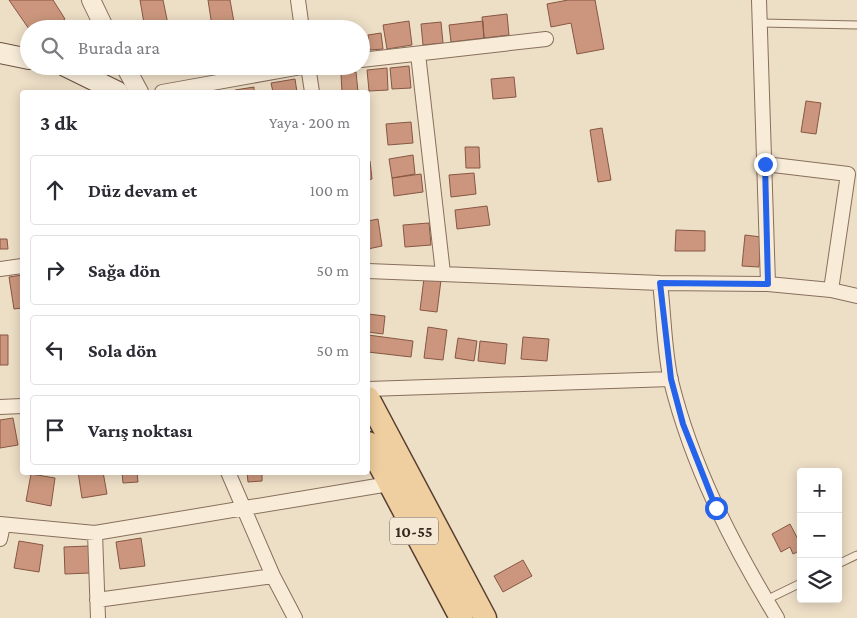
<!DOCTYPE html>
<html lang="tr">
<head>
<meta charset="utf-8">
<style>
	:root { --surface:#fff; --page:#f2f2f3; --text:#2b2b33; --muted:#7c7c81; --line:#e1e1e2 }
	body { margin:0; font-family:"Crimson Pro",serif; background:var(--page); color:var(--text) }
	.controls { position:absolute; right:15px; bottom:15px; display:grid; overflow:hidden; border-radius:5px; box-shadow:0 2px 12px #0003 }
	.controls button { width:45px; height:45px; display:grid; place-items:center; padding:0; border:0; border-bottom:1px solid var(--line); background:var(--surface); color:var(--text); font:25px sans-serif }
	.stop { position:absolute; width:15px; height:15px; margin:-11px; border:4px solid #2563eb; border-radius:50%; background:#fff }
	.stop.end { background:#2563eb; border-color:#fff; box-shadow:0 1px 5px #0008 }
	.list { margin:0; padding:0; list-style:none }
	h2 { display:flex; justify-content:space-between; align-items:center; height:65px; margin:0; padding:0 20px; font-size:21px }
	h2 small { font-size:16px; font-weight:400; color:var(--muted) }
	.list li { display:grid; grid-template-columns:32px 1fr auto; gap:15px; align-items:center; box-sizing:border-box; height:70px; margin:0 10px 10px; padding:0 10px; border:1px solid var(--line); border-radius:5px }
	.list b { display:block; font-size:19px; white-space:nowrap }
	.list em { font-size:16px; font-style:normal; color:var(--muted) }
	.icon { flex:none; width:28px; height:28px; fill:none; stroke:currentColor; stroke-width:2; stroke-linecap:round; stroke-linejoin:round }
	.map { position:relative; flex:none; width:857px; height:618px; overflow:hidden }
	.search { position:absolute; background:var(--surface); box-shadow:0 2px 12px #0003; left:20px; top:20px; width:350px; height:55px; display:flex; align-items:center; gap:12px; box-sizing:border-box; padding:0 18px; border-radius:28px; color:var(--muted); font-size:19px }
	.panel { position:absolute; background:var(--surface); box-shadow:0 2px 12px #0003; left:20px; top:90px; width:350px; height:385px; border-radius:5px }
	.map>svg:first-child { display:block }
	.building { fill:#cb967d; stroke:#875743 }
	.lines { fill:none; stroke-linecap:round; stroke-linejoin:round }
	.service-casing { stroke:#886f5c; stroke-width:9 }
	.minor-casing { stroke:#886f5c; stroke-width:16 }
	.tertiary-casing { stroke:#886f5c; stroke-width:20 }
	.secondary-casing { stroke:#6a513f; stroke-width:22 }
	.primary-casing { stroke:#573e30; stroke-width:25 }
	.service { stroke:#f8ecd9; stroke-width:7 }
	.minor { stroke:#f8ecd9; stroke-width:14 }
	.tertiary { stroke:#f8ecd9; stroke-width:18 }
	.secondary { stroke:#f8ecd9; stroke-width:20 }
	.primary { stroke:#efce9f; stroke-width:22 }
	.route { stroke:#2563eb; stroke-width:6 }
	.labels { text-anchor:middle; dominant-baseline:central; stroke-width:4.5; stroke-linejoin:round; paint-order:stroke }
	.shield { fill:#f5e9d6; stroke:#716357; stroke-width:1 }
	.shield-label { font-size:16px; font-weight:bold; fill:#392920 }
</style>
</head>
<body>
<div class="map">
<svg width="857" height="618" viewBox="0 0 857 618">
	<rect width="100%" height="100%" fill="#eddec6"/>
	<path class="building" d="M9 0H53L65 19 51 29H29Z
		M140 0H163L169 29H145Z
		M208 0H230L234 22 212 26Z
		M568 0H595L604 49 577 54 571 23 551 27 547 4Z
		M507 14 509 35 484 38 482 17Z
		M409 21 412 45 387 49 383 25Z
		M483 21 484 38 451 42 449 25Z
		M441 22 443 43 423 45 421 24Z
		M381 33 383 49 370 50 368 35Z
		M210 66H229V68L210 70Z
		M409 66 411 88 392 89 390 68Z
		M387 68 388 90 369 91 367 70Z
		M356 72 358 92H342L341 74Z
		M514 77 516 97 493 99 491 79Z
		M295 79 297 92H273L271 83Z
		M254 87V92H235V90Z
		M806 101 821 103 816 134 801 132Z
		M411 122 413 143 388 145 386 124Z
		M602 128 611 180 598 182 590 130Z
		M465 147H479L480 168H466Z
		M413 155 415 174 392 178 389 159Z
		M368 161H370L372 179 368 180Z
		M474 173 476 194 451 197 449 175Z
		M421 174 423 192 394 196 392 178Z
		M487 206 490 225 457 229 455 210Z
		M378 219 382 246 368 249V221Z
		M429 223 431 245 405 247 403 225Z
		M676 230 705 231V251H675Z
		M745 235 761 237 759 267 742 266Z
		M0 239H7L8 249H0Z
		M22 275V308L14 309 9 277Z
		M424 278 441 280 437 312 420 310Z
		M368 314 385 316 383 334 368 332Z
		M428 327 447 330 443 360 424 358Z
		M0 335H8V365H0Z
		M368 335 413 341 411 357 368 352Z
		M523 337 549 339 547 361 521 359Z
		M458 338 477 341 474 361 455 358Z
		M480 341 507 344 505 364 478 361Z
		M13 418 18 445 0 448V420Z
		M78 472H103L107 494 82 498Z
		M122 472H137L138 482 123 483Z
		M247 472H262V481L248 482Z
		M31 474 55 478 51 506 26 501Z
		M790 524 801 545V550L793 554 790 547 781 552 772 534Z
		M141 538 145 566 120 569 116 542Z
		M19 541 43 545 39 572 14 568Z
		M89 546 90 573 65 574 64 547Z
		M523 560 532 576 503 592 494 576Z"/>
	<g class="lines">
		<g class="service-casing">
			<path id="service" d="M760 23 857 25
				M838 564 857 555
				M766 600 801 583"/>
		</g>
		<g class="minor-casing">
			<path id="minor" d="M298 0 302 29
				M759 0 768 284
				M418 54 443 273
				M361 60 546 39
				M308 66 312 92
				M162 92 307 66
				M765 164 848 174 831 290
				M0 269 22 266
				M368 271 660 283 768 284 831 290 857 296
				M660 283C664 315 664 350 671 381 692 466 732 544 777 618
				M368 389 671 379
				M0 407 22 406
				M228 472 273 576 295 618
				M0 524 95 533 389 484
				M95 533 98 618
				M0 539 3 525
				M97 600 273 576"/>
		</g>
		<g class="tertiary-casing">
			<path id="tertiary" d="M91 0 105 29
				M125 66 139 92"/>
		</g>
		<g class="secondary-casing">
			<path id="secondary" d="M0 53 29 59
				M65 66 118 92"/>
		</g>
		<g class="primary-casing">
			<path id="primary" d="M368 398 485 618
				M368 443 461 618"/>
		</g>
		<use href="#service" class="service"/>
		<use href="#minor" class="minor"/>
		<use href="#tertiary" class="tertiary"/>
		<use href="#secondary" class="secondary"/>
		<use href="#primary" class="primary"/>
	</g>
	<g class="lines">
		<path class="route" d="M716 508 683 424 671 379 660 283 768 284 765 164"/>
	</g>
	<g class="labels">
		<rect class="shield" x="390" y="517.5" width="48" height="27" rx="4"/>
		<g class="shield-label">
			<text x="414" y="531">10-55</text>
		</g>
	</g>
</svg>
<div class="controls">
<button>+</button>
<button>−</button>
<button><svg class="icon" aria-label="layers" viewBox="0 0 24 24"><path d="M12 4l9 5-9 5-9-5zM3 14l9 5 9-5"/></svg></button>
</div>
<div class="stop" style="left:716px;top:508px"></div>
<div class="stop end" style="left:765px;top:164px"></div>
<div class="search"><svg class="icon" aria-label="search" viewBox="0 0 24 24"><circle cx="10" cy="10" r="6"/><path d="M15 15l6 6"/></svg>Burada ara</div>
<section class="panel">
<h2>3 dk<small>Yaya · 200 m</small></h2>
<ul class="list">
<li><svg class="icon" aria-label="ahead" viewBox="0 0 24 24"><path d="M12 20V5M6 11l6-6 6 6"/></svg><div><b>Düz devam et</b></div><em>100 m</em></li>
<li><svg class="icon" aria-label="right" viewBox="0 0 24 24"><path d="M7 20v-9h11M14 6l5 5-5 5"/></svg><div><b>Sağa dön</b></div><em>50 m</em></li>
<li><svg class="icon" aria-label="left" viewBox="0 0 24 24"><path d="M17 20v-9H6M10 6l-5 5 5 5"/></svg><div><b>Sola dön</b></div><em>50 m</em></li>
<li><svg class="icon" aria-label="arrive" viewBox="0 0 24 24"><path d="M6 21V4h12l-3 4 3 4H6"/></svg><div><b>Varış noktası</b></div></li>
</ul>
</section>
</div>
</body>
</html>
